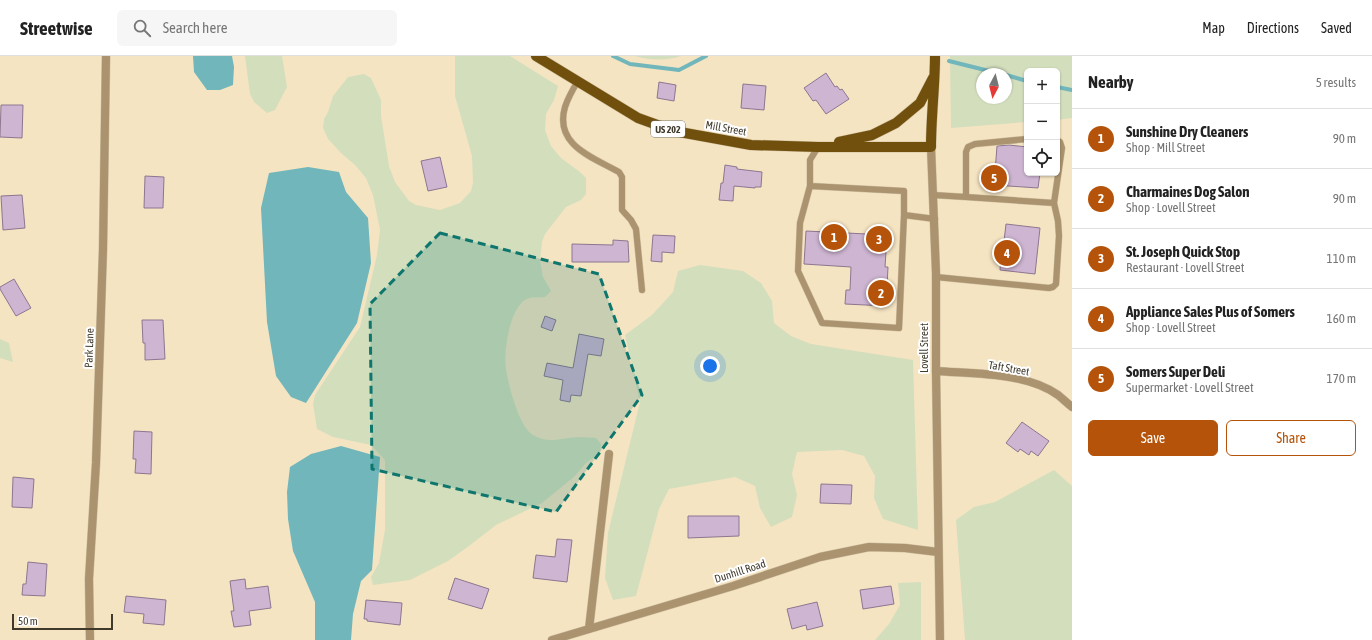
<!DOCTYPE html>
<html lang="en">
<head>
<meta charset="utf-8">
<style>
	:root { --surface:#fff; --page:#f6f6f6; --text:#222; --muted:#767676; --line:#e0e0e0; --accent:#b45309 }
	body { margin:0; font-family:"Asap Condensed",sans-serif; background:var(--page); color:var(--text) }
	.controls { position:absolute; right:12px; top:12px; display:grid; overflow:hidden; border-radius:6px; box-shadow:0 1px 3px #0004 }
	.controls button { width:36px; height:36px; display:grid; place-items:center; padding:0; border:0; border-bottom:1px solid var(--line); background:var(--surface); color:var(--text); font:20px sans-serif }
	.compass { position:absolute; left:976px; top:12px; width:36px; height:36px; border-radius:50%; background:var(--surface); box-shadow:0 1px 3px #0004; rotate:187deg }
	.scale { position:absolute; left:12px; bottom:10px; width:101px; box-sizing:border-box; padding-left:4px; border:2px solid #403a2c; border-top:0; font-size:11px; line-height:14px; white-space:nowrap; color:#403a2c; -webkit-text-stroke:3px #fff; paint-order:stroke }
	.you { position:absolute; left:710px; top:310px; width:14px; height:14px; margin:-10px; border:3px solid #fff; border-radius:50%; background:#1a73e8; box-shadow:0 0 0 6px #1a73e833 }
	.badge { display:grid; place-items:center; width:26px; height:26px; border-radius:50%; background:var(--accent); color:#fff; font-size:13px; font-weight:700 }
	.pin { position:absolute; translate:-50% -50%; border:2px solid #fff; box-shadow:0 1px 4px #0006 }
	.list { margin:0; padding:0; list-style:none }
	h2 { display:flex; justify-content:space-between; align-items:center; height:52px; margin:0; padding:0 16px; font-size:17px }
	h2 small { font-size:13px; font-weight:400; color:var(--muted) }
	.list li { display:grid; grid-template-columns:26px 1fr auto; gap:12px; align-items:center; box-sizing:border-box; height:60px; padding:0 16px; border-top:1px solid var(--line) }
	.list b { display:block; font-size:15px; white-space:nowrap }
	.list p { margin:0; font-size:13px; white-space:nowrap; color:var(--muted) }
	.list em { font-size:13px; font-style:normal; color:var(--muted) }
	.actions { display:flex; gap:8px; padding:12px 16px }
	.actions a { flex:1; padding:9px 0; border:1px solid var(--accent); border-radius:6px; text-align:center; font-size:14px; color:var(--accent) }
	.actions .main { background:var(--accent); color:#fff }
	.icon { flex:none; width:22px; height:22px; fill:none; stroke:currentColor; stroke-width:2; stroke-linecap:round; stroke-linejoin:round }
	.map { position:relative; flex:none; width:1072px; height:584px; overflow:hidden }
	header { display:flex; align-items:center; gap:24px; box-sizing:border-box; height:56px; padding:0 20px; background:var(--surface); border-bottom:1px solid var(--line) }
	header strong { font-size:19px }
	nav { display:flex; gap:22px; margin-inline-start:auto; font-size:14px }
	.search { width:280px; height:36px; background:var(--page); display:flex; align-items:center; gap:10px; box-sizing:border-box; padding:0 14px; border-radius:6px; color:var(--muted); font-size:15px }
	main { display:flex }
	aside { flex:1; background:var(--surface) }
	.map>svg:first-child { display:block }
	.green { fill:#d3debd; fill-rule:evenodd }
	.water { fill:#70b6bb }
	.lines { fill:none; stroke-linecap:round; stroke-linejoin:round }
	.stream { stroke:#70b6bb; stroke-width:4 }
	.building { fill:#ceb5d2; stroke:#8d7690 }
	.service-casing { stroke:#d1c2a4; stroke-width:7 }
	.minor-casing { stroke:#d1c2a4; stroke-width:9 }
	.tertiary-casing { stroke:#d1c2a4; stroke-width:9 }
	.primary-casing { stroke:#d1c2a4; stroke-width:11 }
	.service { stroke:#aa936e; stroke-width:6 }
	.minor { stroke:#aa936e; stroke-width:8 }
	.tertiary { stroke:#aa936e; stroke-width:8 }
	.primary { stroke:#70500c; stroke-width:10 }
	.marked { fill:#0f766e; fill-opacity:0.2; stroke:#0f766e; stroke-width:3; stroke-dasharray:8 5; stroke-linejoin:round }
	.labels { text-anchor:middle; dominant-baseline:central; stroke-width:4; stroke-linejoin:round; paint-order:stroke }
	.shield { fill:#fff; stroke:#79756b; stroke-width:1 }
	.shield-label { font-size:10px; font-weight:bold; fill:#403a2c }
	.street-label { font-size:11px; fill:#403a2c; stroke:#fff }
</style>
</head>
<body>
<header>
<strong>Streetwise</strong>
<div class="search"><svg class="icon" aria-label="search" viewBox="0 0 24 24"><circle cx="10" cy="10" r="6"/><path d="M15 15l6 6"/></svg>Search here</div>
<nav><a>Map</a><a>Directions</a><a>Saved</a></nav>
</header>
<main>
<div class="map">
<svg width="1072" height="584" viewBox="0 0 1072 584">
	<rect width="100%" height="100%" fill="#f5e4c2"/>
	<path class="green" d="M245 0H282L287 31 275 54 267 57 254 46 250 38Z
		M455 0H510L558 30 554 44 546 58 545 74 551 90 561 102 580 116 586 122V138L581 144 566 151 545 178 542 186 540 205 543 221 551 235 545 241C540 242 532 240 527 243 510 250 503 296 506 313 508 328 519 371 533 379 551 389 562 381 581 381 586 381 591 382 596 382L601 388 600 397 586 407 575 420 542 447 496 469 469 490 448 505 410 524 373 529 371 521 379 507 385 474V404L371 389 333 381 317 373 313 348 315 339 360 271 377 199 380 174 373 139 366 122 355 109 341 97 328 83 323 72 324 63 328 56 333 40 348 21 364 18 371 22 381 44V60L389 110 395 126 409 145 416 149 440 154 460 147 471 135 473 127 472 100 455 40Z
		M635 0H681C667 5 649 4 635 0Z
		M950 0H1072V62L1057 64V15H1027V66L951 72ZM982 18H1006V42H982Z
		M700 209 743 215 761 227 772 245 774 267 791 280 811 288 913 304 918 474 883 463 874 442 875 420 864 400 842 394 797 396 792 418 797 439 792 461 771 471 760 452 755 430 735 421 669 433 659 453 636 540 613 544 605 522 608 477 640 346 625 279 652 259 673 236 678 215Z
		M0 283 9 287 13 306 0 302Z
		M1054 414 1072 430V584H965L956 464 974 451 995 446Z
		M921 526V584H875L889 568 900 549 898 527Z"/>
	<path class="water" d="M193 0H232L234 11 233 29 220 34H207L194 16Z
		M308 111 339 116 346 136 368 162 371 207 357 267 306 347 291 341 276 320 267 266 261 152 269 117Z
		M341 390 380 401 372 514 361 525 353 558 351 584H315V546L293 495 288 463 287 436 290 411 311 398Z"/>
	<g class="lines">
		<path class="stream" d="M613 0 630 8 679 14 706 0
			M949 5 1001 18
			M1006 19 1027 25
			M1057 31 1072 34"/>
	</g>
	<path class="building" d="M826 17 835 31 837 30 840 34 842 33 849 43 826 58 816 44 813 45 804 32Z
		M659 26 676 29 674 45 657 42Z
		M743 28 766 30 764 54 741 52Z
		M1 49H23L22 82 0 81Z
		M1009 89 1027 91V117H1040L1038 132 994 129 997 90Z
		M440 101 447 131 428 135 421 105Z
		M725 109 737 111V113L762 116 761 131H755V132L734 130 733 145 719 144 721 127H723Z
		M145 120 164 121 163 152H144Z
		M22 139 25 172 3 174 1 140Z
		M1006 168 1040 172 1035 218 1000 214 1002 184 1004 185Z
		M806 175 887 179 885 211H888L886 250 845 248 846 234H850L851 211 804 208Z
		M653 179 675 180 674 197 662 196V206L651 205Z
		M613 184 628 185 629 206H572V188L613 189Z
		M14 223 31 252 16 260 0 233V231Z
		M545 260 556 264 552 275 541 271Z
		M142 264H163L165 303 145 304V287H143Z
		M579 278 604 283 601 300 588 298 581 340 571 339 570 346 560 344 563 324 544 320 547 307 573 312Z
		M1022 366 1049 385 1038 400 1031 395 1029 399 1020 393 1018 396 1006 387Z
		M134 375 152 376 151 418 135 417 136 403H133Z
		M13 421 34 423 32 452 12 451Z
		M821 428 852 429 851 448 820 447Z
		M688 460H739V480L688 482Z
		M557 483 572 484 567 526 533 522 536 499 555 501Z
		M28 506 47 508 45 540 22 539 23 528H26Z
		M455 522 489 533 482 553 448 543Z
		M245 523 246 533 268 530 271 552 249 555 251 569 234 571 231 555H234L230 525Z
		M891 530 894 548 863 553 860 534Z
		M126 540 166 544 164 569 143 567 144 558 124 556Z
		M366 544 402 547 400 569 367 565V563H364Z
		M817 546 823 570 807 574 806 569 792 573 787 553Z"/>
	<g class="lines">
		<g class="service-casing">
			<path id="service" d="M578 25C573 33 568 42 565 51 554 89 592 101 619 116L622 121V154L631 164 636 173 642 234
				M810 130V104L818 91
				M933 139 966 141V96L968 91 975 88 1027 83
				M966 141 1054 147
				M904 159 899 272 822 267 798 215 800 167 810 130 904 135V159L935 163
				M936 221 1049 232 1053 231 1056 228 1059 180 1058 165 1054 147 1062 92 1060 86 1057 84"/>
		</g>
		<g class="minor-casing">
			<path id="minor" d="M936 315C974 318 1026 316 1058 339 1063 343 1067 347 1072 351
				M589 573 609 398
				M90 584 89 523 96 407 103 193 106 0
				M552 584 733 530 820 501 869 491 905 492 938 496"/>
		</g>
		<g class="tertiary-casing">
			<path id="tertiary" d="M931 91 936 217V315L940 584"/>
		</g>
		<g class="primary-casing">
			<path id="primary" d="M536 0 638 62 674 75 751 89 818 91H931C931 60 935 30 935 0
				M839 86 872 79 896 67 920 47 933 22"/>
		</g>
		<use href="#service" class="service"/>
		<use href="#minor" class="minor"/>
		<use href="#tertiary" class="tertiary"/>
		<use href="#primary" class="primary"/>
	</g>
	<path class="marked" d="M440 177 599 218 642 339 556 456 372 413 370 248Z"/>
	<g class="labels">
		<rect class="shield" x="651" y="65" width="34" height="16" rx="3"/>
		<g class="shield-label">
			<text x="668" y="73">US 202</text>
		</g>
		<g class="street-label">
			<text transform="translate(726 72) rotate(10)">Mill Street</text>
			<text transform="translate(89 292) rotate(-88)">Park Lane</text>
			<text transform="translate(924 292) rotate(-90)">Lovell Street</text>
			<text transform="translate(1009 312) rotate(10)">Taft Street</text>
			<text transform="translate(740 515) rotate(-18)">Dunhill Road</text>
		</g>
	</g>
</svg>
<div class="controls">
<button>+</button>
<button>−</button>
<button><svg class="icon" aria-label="locate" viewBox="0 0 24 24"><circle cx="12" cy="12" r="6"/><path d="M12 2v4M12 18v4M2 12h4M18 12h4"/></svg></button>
</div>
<svg class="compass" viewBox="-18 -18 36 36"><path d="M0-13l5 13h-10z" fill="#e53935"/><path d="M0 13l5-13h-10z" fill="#767676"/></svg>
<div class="scale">50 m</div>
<div class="you"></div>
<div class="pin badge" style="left:834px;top:181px">1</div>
<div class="pin badge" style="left:881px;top:237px">2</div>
<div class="pin badge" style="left:879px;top:183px">3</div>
<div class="pin badge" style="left:1007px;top:197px">4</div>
<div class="pin badge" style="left:994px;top:122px">5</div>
</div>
<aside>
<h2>Nearby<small>5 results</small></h2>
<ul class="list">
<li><span class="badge">1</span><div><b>Sunshine Dry Cleaners</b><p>Shop · Mill Street</p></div><em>90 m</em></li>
<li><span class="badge">2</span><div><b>Charmaines Dog Salon</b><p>Shop · Lovell Street</p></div><em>90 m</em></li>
<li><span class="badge">3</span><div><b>St. Joseph Quick Stop</b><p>Restaurant · Lovell Street</p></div><em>110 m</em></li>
<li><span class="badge">4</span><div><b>Appliance Sales Plus of Somers</b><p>Shop · Lovell Street</p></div><em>160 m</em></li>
<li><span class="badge">5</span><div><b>Somers Super Deli</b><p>Supermarket · Lovell Street</p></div><em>170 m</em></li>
</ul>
<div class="actions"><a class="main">Save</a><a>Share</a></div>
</aside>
</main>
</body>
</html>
